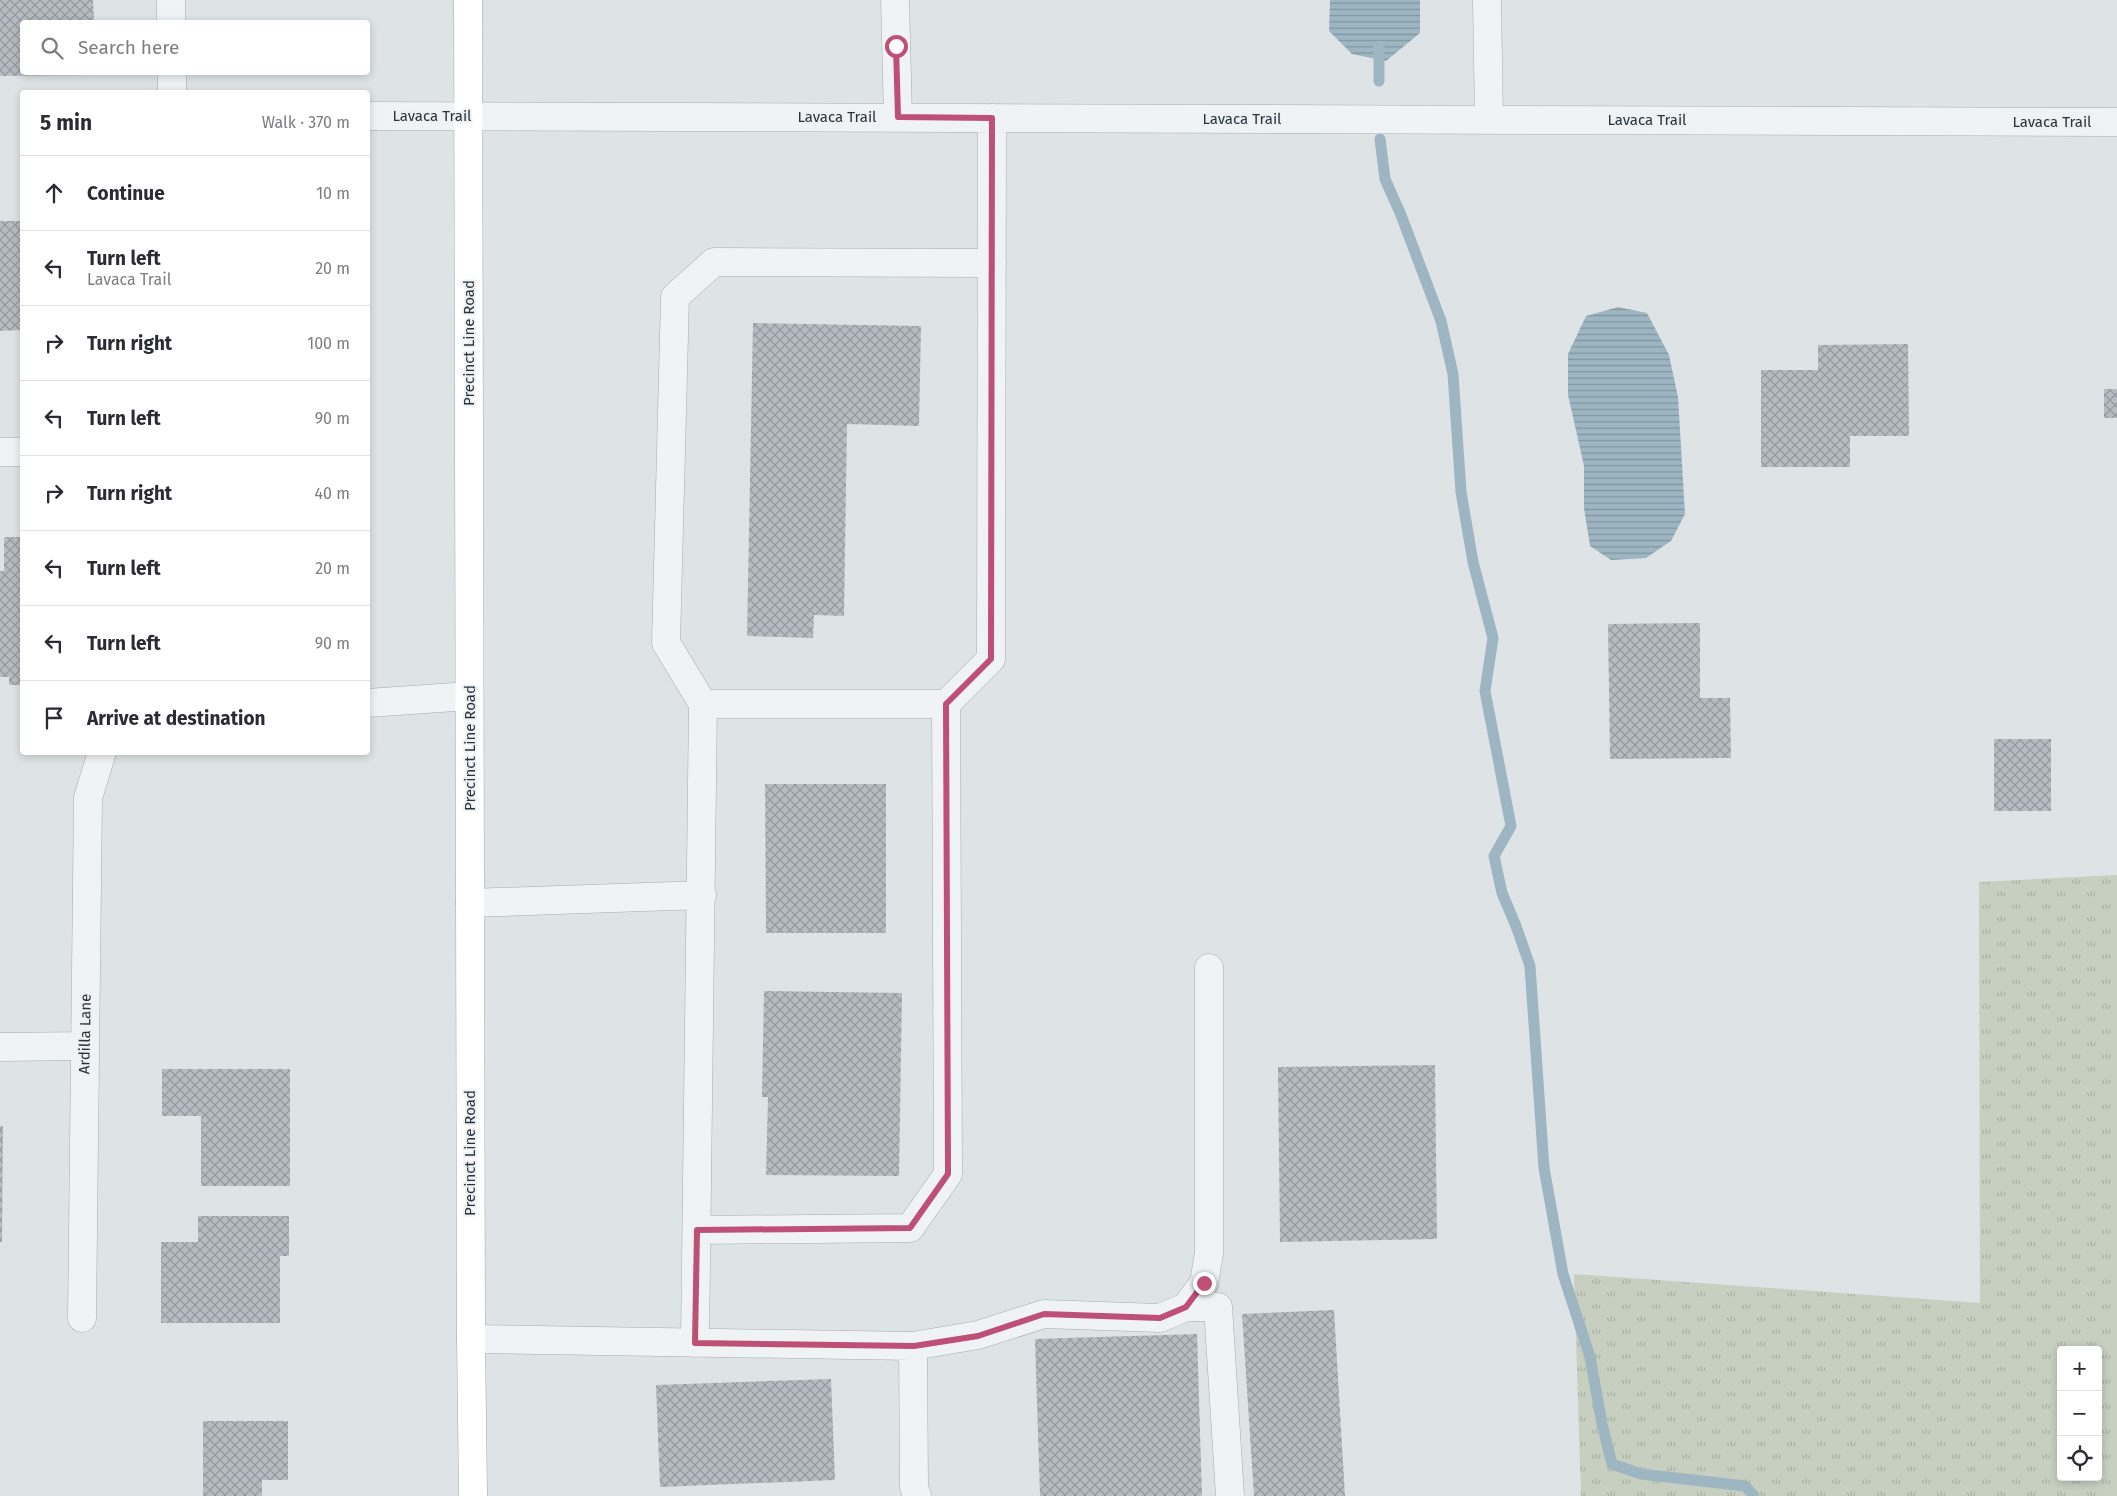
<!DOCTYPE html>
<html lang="en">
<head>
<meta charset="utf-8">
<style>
	:root { --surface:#fff; --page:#f2f2f3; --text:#2b2b33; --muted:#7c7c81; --line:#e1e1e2 }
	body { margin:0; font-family:"Fira Sans",sans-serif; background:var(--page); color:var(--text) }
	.controls { position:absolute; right:15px; bottom:15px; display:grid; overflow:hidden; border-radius:5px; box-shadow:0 2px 8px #0003 }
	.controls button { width:45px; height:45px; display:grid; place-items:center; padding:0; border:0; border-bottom:1px solid var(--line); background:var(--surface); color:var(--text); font:25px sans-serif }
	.stop { position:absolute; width:15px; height:15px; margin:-11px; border:4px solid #be5075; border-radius:50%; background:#fff }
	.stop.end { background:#be5075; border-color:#fff; box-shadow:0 1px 5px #0008 }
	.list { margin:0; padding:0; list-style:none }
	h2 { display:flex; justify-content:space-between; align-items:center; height:65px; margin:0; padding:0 20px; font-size:21px }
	h2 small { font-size:16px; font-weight:400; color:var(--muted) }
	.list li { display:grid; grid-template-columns:32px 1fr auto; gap:15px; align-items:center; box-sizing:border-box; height:75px; padding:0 20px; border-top:1px solid var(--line) }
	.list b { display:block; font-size:19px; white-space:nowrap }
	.list p { margin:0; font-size:16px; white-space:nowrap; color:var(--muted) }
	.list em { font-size:16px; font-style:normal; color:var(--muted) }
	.icon { flex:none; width:28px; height:28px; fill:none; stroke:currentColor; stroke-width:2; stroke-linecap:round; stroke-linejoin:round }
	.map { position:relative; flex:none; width:2117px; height:1496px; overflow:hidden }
	.search { position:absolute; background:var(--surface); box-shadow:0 2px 8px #0003; left:20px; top:20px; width:350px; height:55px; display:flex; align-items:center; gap:12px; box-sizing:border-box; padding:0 18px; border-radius:5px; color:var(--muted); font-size:19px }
	.panel { position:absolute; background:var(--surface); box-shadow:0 2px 8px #0003; left:20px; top:90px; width:350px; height:665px; border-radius:5px }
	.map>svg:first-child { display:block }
	.grass { fill:url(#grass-tufts); fill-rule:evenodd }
	.water { fill:url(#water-rules) }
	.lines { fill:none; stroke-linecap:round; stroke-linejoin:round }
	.stream { stroke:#9db6c2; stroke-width:11 }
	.building { fill:url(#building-cross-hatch) }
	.minor-casing { stroke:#a4abaf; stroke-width:29 }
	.major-casing { stroke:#9fa9b0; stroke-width:29 }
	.minor { stroke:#f0f3f5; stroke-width:28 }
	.major { stroke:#fff; stroke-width:28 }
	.route { stroke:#be5075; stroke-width:6 }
	.labels { text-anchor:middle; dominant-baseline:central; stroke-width:4; stroke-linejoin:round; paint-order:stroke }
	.street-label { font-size:15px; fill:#29333b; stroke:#edf1f4 }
</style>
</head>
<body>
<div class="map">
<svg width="2117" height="1496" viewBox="0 0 2117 1496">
	<defs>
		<pattern id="grass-tufts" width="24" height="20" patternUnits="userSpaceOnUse" patternTransform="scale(1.25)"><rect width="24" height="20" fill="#c6cfc0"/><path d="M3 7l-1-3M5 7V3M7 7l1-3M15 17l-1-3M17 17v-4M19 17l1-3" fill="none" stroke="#aab2a6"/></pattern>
		<pattern id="water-rules" width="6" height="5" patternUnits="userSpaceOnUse" patternTransform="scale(1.25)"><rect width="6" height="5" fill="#9db6c2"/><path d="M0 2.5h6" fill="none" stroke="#80959f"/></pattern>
		<pattern id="building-cross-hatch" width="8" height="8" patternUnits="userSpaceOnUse" patternTransform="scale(1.25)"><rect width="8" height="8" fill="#b6bdc2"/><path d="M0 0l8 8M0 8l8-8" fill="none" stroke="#949a9f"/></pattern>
	</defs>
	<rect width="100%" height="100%" fill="#dee3e6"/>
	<path class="grass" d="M2117 875V1496H1581L1574 1274 1980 1303 1979 882ZM2061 1350H2098V1477H2061Z"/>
	<path class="water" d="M1330 0H1420V33L1386 61 1352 54 1329 31Z
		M1618 307 1647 313 1669 355 1678 397 1685 514 1671 541 1646 558 1611 560 1590 546 1584 508V466L1568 395V354L1586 316Z"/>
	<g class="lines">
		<path class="stream" d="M1379 46V81
			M1380 139 1385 179 1401 215 1441 321 1453 374 1461 492 1473 562 1493 638 1485 691 1511 826 1494 856 1502 893 1516 926 1530 966 1544 1168 1563 1274 1590 1357 1602 1424 1612 1464 1641 1474 1745 1486 1754 1496"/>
	</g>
	<path class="building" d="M0 0H93L94 22H22V72H94V75L0 76Z
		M0 221H22V330L0 331Z
		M753 323 921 326 919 426 847 424 844 616 814 615 813 638 747 636Z
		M1908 344 1909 436H1850V467H1761V370H1818V345Z
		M2104 389H2117V418H2104Z
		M4 537H22V685H9V677H0V571H4Z
		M1700 623V698H1730L1731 758 1610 759 1608 624Z
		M1994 739H2051V811H1994Z
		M765 784H886V933H766Z
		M764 991 902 993 899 1176 766 1175 768 1097H762Z
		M1435 1065 1437 1239 1280 1242 1278 1067Z
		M162 1069H290V1186H201V1116H162Z
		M0 1126H3L2 1242H0Z
		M198 1216H289V1256H280V1323H161V1242H198Z
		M1334 1310 1345 1496H1254L1242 1314Z
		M1197 1334 1202 1496H1040L1035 1339Z
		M831 1379 835 1480 660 1487 656 1385Z
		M203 1421H288V1480H262V1496H203Z"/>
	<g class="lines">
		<g class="minor-casing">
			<path id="minor" d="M171 0V22
				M895 0 898 117
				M1487 0 1489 119
				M172 72V92
				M368 116 2117 122
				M0 452H22
				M368 703 469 696
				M703 704H946
				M470 903 702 895
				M0 1047 85 1046
				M697 1230 910 1228 948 1174 946 704 991 659 992 118
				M1186 1307H1218L1230 1496
				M82 1318 88 798 102 752
				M471 1339 913 1346 978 1335 1044 1314 1160 1318 1186 1307 1204 1283 1209 1253V968
				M695 1343 703 704 666 643 675 297 714 262 992 263
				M913 1346 914 1487 917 1496"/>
		</g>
		<g class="major-casing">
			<path id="major" d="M468 0 471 1339 473 1496"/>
		</g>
		<use href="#minor" class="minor"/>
		<use href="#major" class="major"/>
	</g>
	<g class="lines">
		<path class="route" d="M896 46 898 117 992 118 991 659 946 704 948 1174 910 1228 697 1230 695 1343 914 1346 978 1336 1044 1314 1160 1318 1186 1307 1204 1283"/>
	</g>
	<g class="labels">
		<g class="street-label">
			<text x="432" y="116">Lavaca Trail</text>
			<text x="837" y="117">Lavaca Trail</text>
			<text x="1242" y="119">Lavaca Trail</text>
			<text x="1647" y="120">Lavaca Trail</text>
			<text x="2052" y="122">Lavaca Trail</text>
			<text transform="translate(469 343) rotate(-90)">Precinct Line Road</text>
			<text transform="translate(470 748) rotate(-90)">Precinct Line Road</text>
			<text transform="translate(85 1034) rotate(-89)">Ardilla Lane</text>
			<text transform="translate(470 1153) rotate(-90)">Precinct Line Road</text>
		</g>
	</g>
</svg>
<div class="controls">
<button>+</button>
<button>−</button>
<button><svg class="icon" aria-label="locate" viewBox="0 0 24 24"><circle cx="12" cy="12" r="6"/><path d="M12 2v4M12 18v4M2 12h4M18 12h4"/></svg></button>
</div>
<div class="stop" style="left:896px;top:46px"></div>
<div class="stop end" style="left:1204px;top:1283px"></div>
<div class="search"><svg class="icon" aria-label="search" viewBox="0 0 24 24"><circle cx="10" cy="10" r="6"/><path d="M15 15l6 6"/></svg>Search here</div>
<section class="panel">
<h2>5 min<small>Walk · 370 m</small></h2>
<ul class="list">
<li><svg class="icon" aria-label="ahead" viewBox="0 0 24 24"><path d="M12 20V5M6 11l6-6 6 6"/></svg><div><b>Continue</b></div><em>10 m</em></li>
<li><svg class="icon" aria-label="left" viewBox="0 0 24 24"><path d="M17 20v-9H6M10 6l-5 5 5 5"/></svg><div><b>Turn left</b><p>Lavaca Trail</p></div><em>20 m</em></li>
<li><svg class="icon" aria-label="right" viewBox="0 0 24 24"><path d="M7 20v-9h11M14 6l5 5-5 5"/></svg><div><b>Turn right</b></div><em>100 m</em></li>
<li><svg class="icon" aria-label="left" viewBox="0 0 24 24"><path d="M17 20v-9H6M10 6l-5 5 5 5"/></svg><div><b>Turn left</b></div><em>90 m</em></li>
<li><svg class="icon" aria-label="right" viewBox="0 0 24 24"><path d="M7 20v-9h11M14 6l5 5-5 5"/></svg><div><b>Turn right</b></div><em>40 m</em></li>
<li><svg class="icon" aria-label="left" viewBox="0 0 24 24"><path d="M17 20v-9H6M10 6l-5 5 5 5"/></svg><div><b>Turn left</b></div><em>20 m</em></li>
<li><svg class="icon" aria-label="left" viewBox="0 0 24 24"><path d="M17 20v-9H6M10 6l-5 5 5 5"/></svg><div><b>Turn left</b></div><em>90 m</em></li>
<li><svg class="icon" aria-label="arrive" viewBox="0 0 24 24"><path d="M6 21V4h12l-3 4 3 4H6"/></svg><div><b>Arrive at destination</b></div></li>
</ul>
</section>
</div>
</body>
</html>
